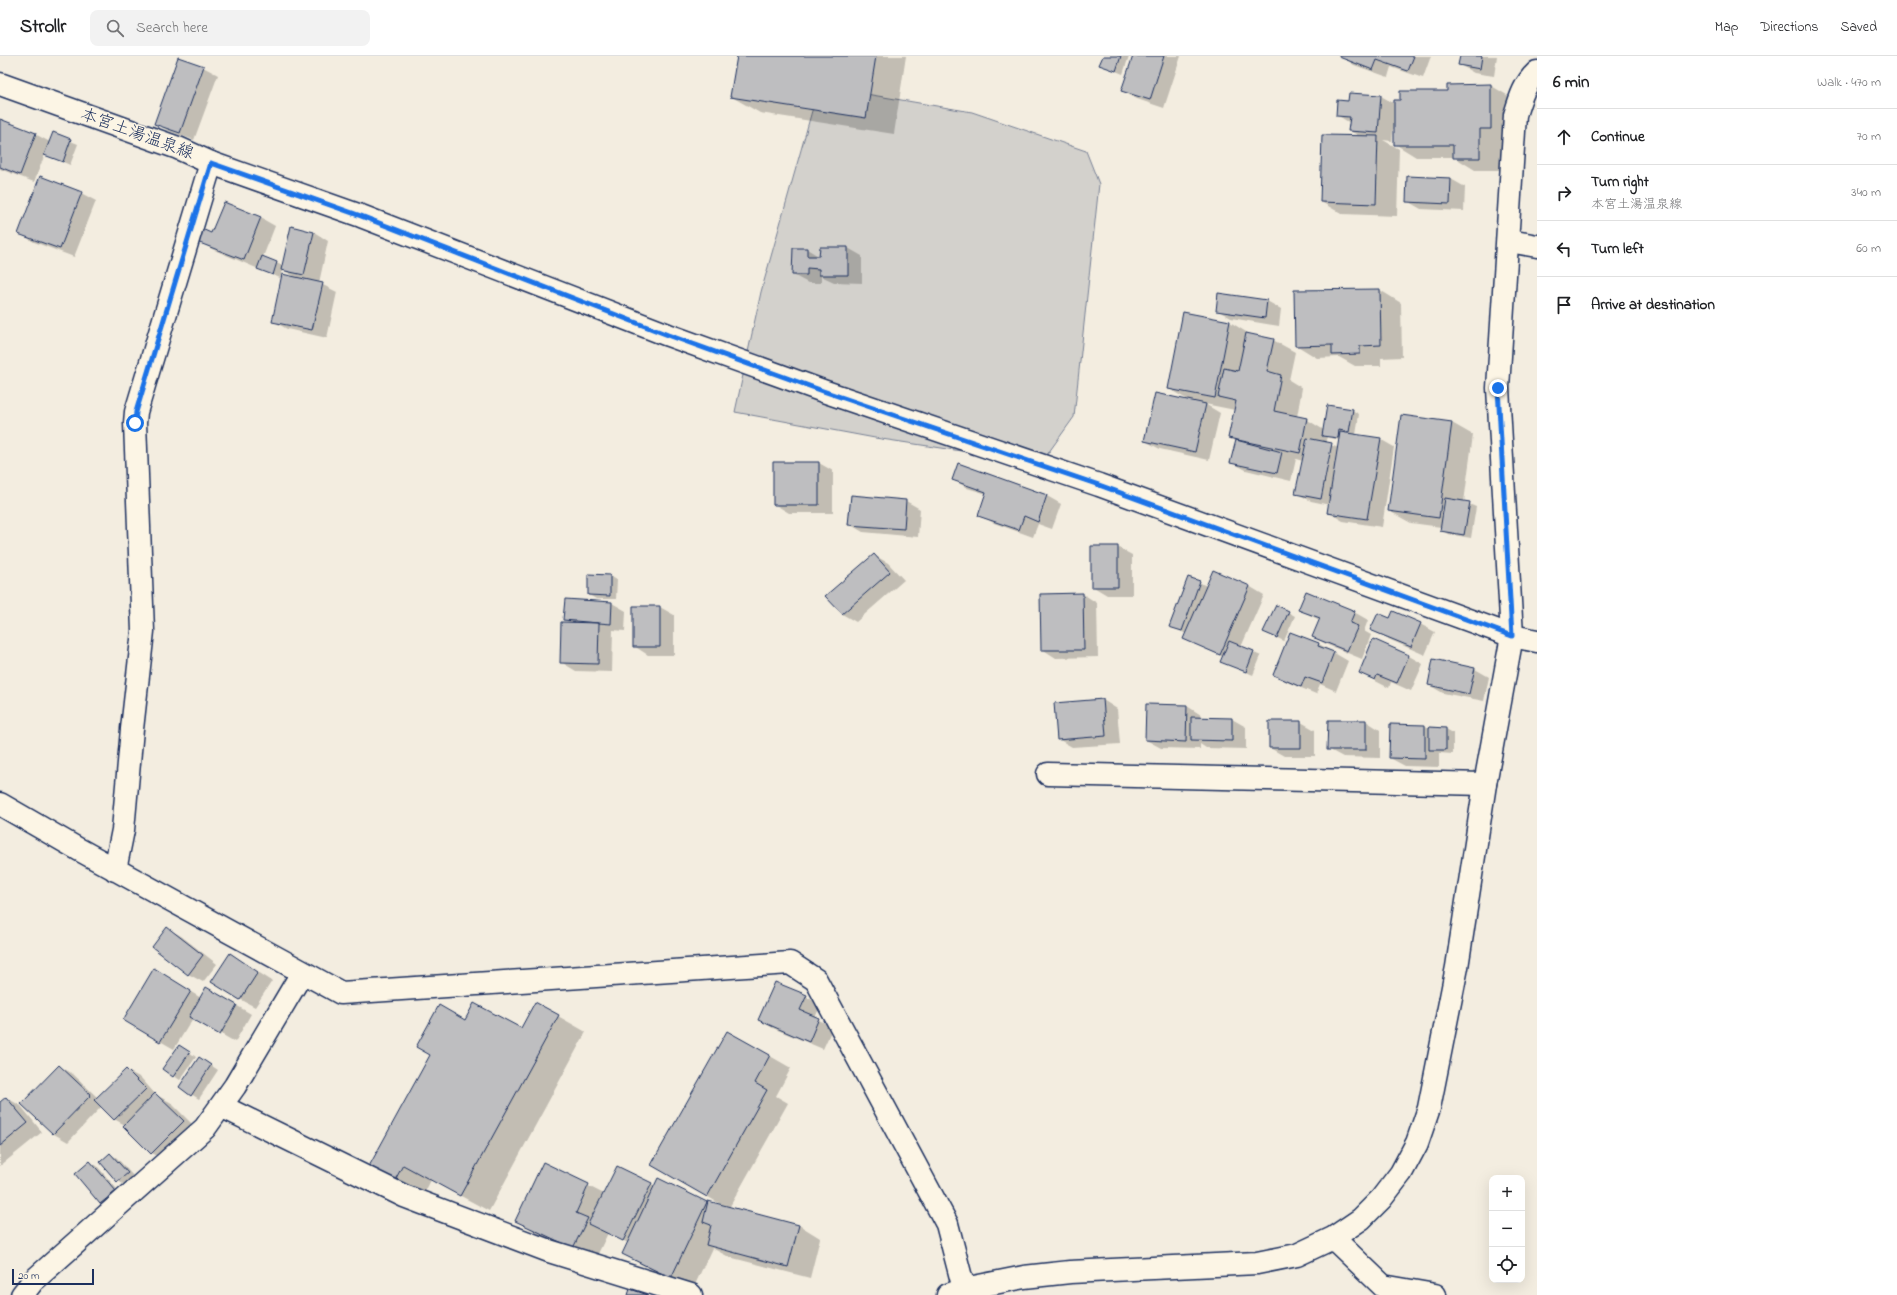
<!DOCTYPE html>
<html lang="en">
<head>
<meta charset="utf-8">
<style>
	:root { --surface:#fff; --page:#f2f2f2; --text:#202124; --muted:#757577; --line:#e0e0e0 }
	body { margin:0; font-family:"Indie Flower","Klee One",sans-serif; background:var(--page); color:var(--text) }
	.controls { position:absolute; right:12px; bottom:12px; display:grid; overflow:hidden; border-radius:8px; box-shadow:0 4px 16px #0002 }
	.controls button { width:36px; height:36px; display:grid; place-items:center; padding:0; border:0; border-bottom:1px solid var(--line); background:var(--surface); color:var(--text); font:20px sans-serif }
	.scale { position:absolute; left:12px; bottom:10px; width:82px; box-sizing:border-box; padding-left:4px; border:2px solid #1b2f5e; border-top:0; font-size:11px; line-height:14px; white-space:nowrap; color:#1b2f5e; -webkit-text-stroke:3px #fcf5e5; paint-order:stroke }
	.stop { position:absolute; width:12px; height:12px; margin:-9px; border:3px solid #1a73e8; border-radius:50%; background:#fff }
	.stop.end { background:#1a73e8; border-color:#fff; box-shadow:0 1px 4px #0008 }
	.list { margin:0; padding:0; list-style:none }
	h2 { display:flex; justify-content:space-between; align-items:center; height:52px; margin:0; padding:0 16px; font-size:17px }
	h2 small { font-size:13px; font-weight:400; color:var(--muted) }
	.list li { display:grid; grid-template-columns:26px 1fr auto; gap:12px; align-items:center; box-sizing:border-box; height:56px; padding:0 16px; border-top:1px solid var(--line) }
	.list b { display:block; font-size:15px; white-space:nowrap }
	.list p { margin:0; font-size:13px; white-space:nowrap; color:var(--muted) }
	.list em { font-size:13px; font-style:normal; color:var(--muted) }
	.icon { flex:none; width:22px; height:22px; fill:none; stroke:currentColor; stroke-width:2; stroke-linecap:round; stroke-linejoin:round }
	.map { position:relative; flex:none; width:1537px; height:1239px; overflow:hidden }
	header { display:flex; align-items:center; gap:24px; box-sizing:border-box; height:56px; padding:0 20px; background:var(--surface); border-bottom:1px solid var(--line) }
	header strong { font-size:19px }
	nav { display:flex; gap:22px; margin-inline-start:auto; font-size:14px }
	.search { width:280px; height:36px; background:var(--page); display:flex; align-items:center; gap:10px; box-sizing:border-box; padding:0 14px; border-radius:8px; color:var(--muted); font-size:15px }
	main { display:flex }
	aside { flex:1; background:var(--surface) }
	.map>svg:first-child { display:block }
	.green { fill:#d3d1cc; stroke:#778095 }
	.shadow { fill:#0003; fill-rule:evenodd }
	.building { fill:#bebec0; stroke:#1b2f5e }
	.lines { fill:none; stroke-linecap:round; stroke-linejoin:round }
	.minor-casing { stroke:#1b2f5e; stroke-width:25 }
	.tertiary-casing { stroke:#1b2f5e; stroke-width:25 }
	.primary-casing { stroke:#1b2f5e; stroke-width:25 }
	.minor { stroke:#fcf5e5; stroke-width:22 }
	.tertiary { stroke:#fcf5e5; stroke-width:22 }
	.primary { stroke:#fcf5e5; stroke-width:22 }
	.route { stroke:#1a73e8; stroke-width:5 }
	.labels { text-anchor:middle; dominant-baseline:central; stroke-width:3; stroke-linejoin:round; paint-order:stroke }
	.street-label { font-size:17px; fill:#1b2f5e; stroke:#fcf5e5 }
</style>
</head>
<body>
<header>
<strong>Strollr</strong>
<div class="search"><svg class="icon" aria-label="search" viewBox="0 0 24 24"><circle cx="10" cy="10" r="6"/><path d="M15 15l6 6"/></svg>Search here</div>
<nav><a>Map</a><a>Directions</a><a>Saved</a></nav>
</header>
<main>
<div class="map">
<svg width="1537" height="1239" viewBox="0 0 1537 1239">
	<rect width="100%" height="100%" fill="#f3ede0"/>
	<filter id="ink" filterUnits="userSpaceOnUse"><feTurbulence type="fractalNoise" baseFrequency=".025" numOctaves="2"/><feDisplacementMap in="SourceGraphic" scale="8" xChannelSelector="R" yChannelSelector="G"/><feConvolveMatrix kernelMatrix="1 2 1 2 8 2 1 2 1" color-interpolation-filters="sRGB"/></filter>
	<g filter="url(#ink)">
		<path class="green" d="M819 30 972 56 1086 95 1099 128 1074 361 1041 407 875 382 735 356 761 236Z"/>
		<path class="shadow" d="M738 0H906L894 78 760 57 732 41Z
			M1104 0H1129L1123 18 1101 9Z
			M1134 0H1181L1164 52 1137 43 1122 35Z
			M1341 0H1431L1423 22 1391 11 1388 21 1354 9Z
			M1461 0H1497L1494 20 1474 17 1460 9Z
			M203 11 218 19 194 84 169 75 155 67Z
			M1490 29 1512 42V84H1501V114H1475L1454 101H1416L1395 88V73H1393L1392 85 1383 84 1399 93 1397 160 1342 158 1321 146 1359 80 1350 75V67L1337 59 1349 46 1381 40 1395 48 1448 36Z
			M0 64 35 78 50 86 53 78 78 88 70 109 45 98 34 126 0 113Z
			M1451 123 1465 131 1464 155 1421 153 1407 145Z
			M81 137 96 145 74 201 34 186 19 177Z
			M224 148 261 162 275 170 263 201 283 210 314 176 328 185 319 227 337 236 327 282 287 273 273 265 297 222 283 214 280 222 212 193 198 185 212 178Z
			M821 192H848L862 200V227L834 226 821 220V227H808L793 219 807 193 820 201Z
			M1380 234 1401 247 1402 301 1381 302V310H1355L1339 301 1317 302 1296 289Z
			M1219 238 1267 245 1281 253 1279 270 1231 262 1217 254Z
			M1184 257 1230 266 1251 279 1273 284 1295 296 1289 324 1302 332 1297 361 1306 363 1324 374 1352 354 1359 358 1356 379 1380 383 1394 391 1382 471 1343 465 1328 456 1330 449 1311 445 1296 437 1303 405 1296 403 1291 425 1246 414 1231 406 1236 385 1229 381 1235 354 1205 348 1220 357 1209 404 1160 393 1145 385 1190 345 1169 333ZM1327 381 1340 384 1339 392 1325 387Z
			M1402 360 1452 367 1473 379 1464 446 1476 451 1471 482 1448 478 1441 474V471L1411 467 1389 455Z
			M819 407 833 415V457H789L774 448Z
			M958 409 1047 440 1061 448 1052 473 1038 468 1033 481 994 467 979 459 987 438 967 432 953 423Z
			M852 441 906 445 920 453 918 481 863 476 849 468Z
			M1117 491 1132 499V539H1107L1092 530Z
			M874 499 888 507 904 524 856 566 842 558Z
			M610 520 617 524 616 543H596L589 539Z
			M1188 522 1207 530H1249L1264 539 1241 591 1261 600 1253 619 1222 605 1223 601 1184 582 1186 578 1171 570Z
			M1083 538 1097 547 1098 601 1056 602 1042 593Z
			M566 544 612 547 626 555 625 575 613 574 612 616 576 615 561 606 571 567 564 564Z
			M1276 550 1295 560 1284 585 1271 579Z
			M660 551 674 559V599H648L634 590Z
			M1299 554 1354 556 1368 564 1364 575 1371 579 1362 603 1328 589 1313 581 1320 564Z
			M1420 568 1435 576 1425 599 1386 582 1372 574Z
			M1374 584 1409 600 1423 608 1411 635 1391 626 1389 632 1360 617Z
			M1319 588 1348 605 1336 635 1320 628 1316 638 1289 627 1274 619Z
			M1434 604 1475 613 1489 621 1484 645 1443 637 1429 629Z
			M1103 644 1117 653 1120 688 1072 691 1058 683 1055 648Z
			M1187 650 1201 659V662L1232 663 1246 671V693L1206 692 1200 688V693L1161 692 1146 684Z
			M1366 665 1380 674V702L1343 701 1328 693Z
			M1301 666 1315 674V700H1284L1270 692Z
			M1391 669 1425 670 1430 672 1446 673 1453 677V698L1439 697V711L1405 710 1390 702Z
			M167 872 181 880 217 908 203 926 188 918Z
			M244 907 272 925 255 951 240 943Z
			M168 922 201 942 207 932 251 958 235 986 193 962 174 993 160 985Z
			M775 927 821 948 815 962 833 971 823 993 773 972 759 964Z
			M558 960 586 976 489 1155 431 1124 421 1144 368 1114 466 965 521 974Z
			M728 976 791 1012 776 1040 788 1047 729 1152 799 1169 820 1182 810 1222 729 1201 712 1192 693 1233 644 1210 623 1198 628 1187 608 1177 595 1204 537 1177 516 1164 543 1107 604 1138 618 1111 655 1130 658 1124 709 1148 724 1150 652 1109Z
			M186 994 196 1001 180 1024 164 1013Z
			M206 1006 218 1014 199 1043 180 1031Z
			M59 1010 73 1018 98 1042 126 1014 141 1022 156 1039 170 1046 197 1073 166 1105 152 1097 125 1069 114 1063 102 1050 68 1086 54 1078 23 1048Z
			M7 1042 21 1050 42 1076 0 1110V1048Z
			M110 1098 117 1102 134 1121 125 1129 118 1125Z
			M90 1106 97 1110 122 1139 107 1151 100 1147Z"/>
		<path class="building" d="M737 0H876L866 62 730 41Z
			M1103 0H1121L1116 15 1099 9Z
			M1133 0H1164L1150 44 1121 35Z
			M1339 0H1414L1408 15 1377 4 1373 14 1339 1Z
			M1460 0H1482L1480 13 1458 9Z
			M178 1 204 10 180 77 154 68Z
			M1491 28V73H1480V102H1453V89H1394V44H1400V35H1447V29Z
			M1349 37 1381 39 1378 77 1348 75 1350 61 1336 60 1337 44 1348 45Z
			M0 63 36 77 20 119 0 111Z
			M53 76 71 83 63 106 44 99Z
			M1322 79 1378 80 1376 148 1320 146Z
			M40 120 82 136 60 193 18 178Z
			M1407 120 1451 122 1450 148 1406 146Z
			M224 146 261 161 244 204 197 186 202 173 211 177Z
			M291 170 314 176 304 219 281 214Z
			M820 191H848V219H819V213L807 212V219H792L793 192H807V200H819Z
			M262 200 277 206 273 219 257 213Z
			M282 218 323 227 312 274 272 266Z
			M1380 233 1381 289 1360 290V298L1332 299V289L1295 290 1294 234Z
			M1218 237 1267 244 1265 262 1216 255Z
			M1183 256 1230 265 1215 342 1168 333Z
			M1246 277 1274 283 1267 315 1281 319 1274 355 1307 362 1300 397 1228 382 1236 345 1218 341 1224 312 1238 315Z
			M1155 337 1206 348 1195 396 1144 385Z
			M1327 349 1353 353 1349 376 1339 374 1338 382 1322 380Z
			M1401 359 1452 366 1439 462 1388 455Z
			M1340 376 1381 382 1367 463 1327 457Z
			M1307 382 1332 387 1321 443 1295 438Z
			M1236 384 1282 396 1277 417 1230 407Z
			M773 406H819V449H773Z
			M958 407 1047 439 1038 466 1024 460 1019 474 978 460 986 436 952 424Z
			M851 439 906 444 904 473 848 469Z
			M1445 442 1470 446 1464 479 1440 475Z
			M1091 490H1118V531H1091Z
			M874 498 890 516 842 558 825 540Z
			M1213 514 1250 530 1220 599 1183 583Z
			M588 518 610 519V540L588 539Z
			M1188 521 1200 525 1182 575 1169 571Z
			M1306 535 1355 555 1350 567 1358 570 1347 595 1312 581 1320 562 1298 554Z
			M1083 537 1084 594H1041L1040 538Z
			M565 543 612 546 611 568 563 564Z
			M1276 549 1289 555 1277 582 1263 576Z
			M633 550H660V591H633Z
			M1393 555 1421 567 1411 591 1370 574 1378 557 1390 562Z
			M561 566 599 567 598 608 560 607Z
			M1290 576 1319 587 1318 590 1334 596 1322 627 1305 621 1301 631 1273 619Z
			M1373 583 1409 599 1397 627 1377 619 1375 624 1359 617Z
			M1229 585 1254 595 1246 616 1220 606Z
			M1433 603 1475 612 1469 638 1428 629Z
			M1103 643 1106 680 1057 684 1054 647Z
			M1146 648 1187 649 1186 686 1145 684Z
			M1191 661 1232 662V685L1191 684Z
			M1328 664H1366V694H1327Z
			M1269 665H1301V692H1269Z
			M1390 668 1425 669V703L1389 702Z
			M1429 671 1446 672V694H1429Z
			M167 871 203 899 188 919 152 891Z
			M230 897 258 916 240 944 211 926Z
			M154 912 191 935 160 986 123 964Z
			M775 926 807 939 800 954 819 962 809 986 758 964Z
			M206 931 237 949 220 979 189 961Z
			M535 946 559 959 460 1140 403 1109 393 1128 367 1114 430 999 416 991 439 949 465 964 474 947 521 972Z
			M727 975 770 999 755 1027 767 1034 707 1141 651 1109Z
			M179 989 190 996 173 1021 162 1013Z
			M199 1001 211 1009 191 1040 179 1031Z
			M59 1009 91 1039 53 1078 21 1048Z
			M126 1013 146 1033 114 1064 94 1044Z
			M155 1037 184 1065 151 1098 123 1070Z
			M6 1041 28 1067 0 1090V1046Z
			M110 1097 128 1117 117 1126 100 1106Z
			M90 1105 116 1135 100 1148 75 1118Z
			M543 1106 589 1128 576 1157 588 1162 573 1192 515 1165Z
			M617 1110 652 1127 623 1185 588 1168Z
			M658 1122 707 1146 671 1222 622 1198Z
			M708 1145 799 1169 788 1211 706 1189 711 1169 703 1166Z
			M630 1233 648 1239H628Z"/>
		<g class="lines">
			<g class="minor-casing">
				<path id="minor" d="M1509 185 1537 190
					M1048 718 1485 728
					M0 748 78 793 341 937 790 907 816 924 947 1168 964 1233
					M115 814 123 774 132 673 143 575 135 367 136 356 211 107
					M221 1050 404 1140 549 1195 691 1239
					M22 1239 33 1225 205 1072 235 1030 302 917"/>
			</g>
			<g class="tertiary-casing">
				<path id="tertiary" d="M1333 1182 1383 1230 1435 1239
					M948 1239 964 1233 1024 1221 1070 1216 1257 1207 1297 1199 1333 1182 1361 1163 1381 1143 1401 1117 1417 1087 1429 1052 1457 911 1485 728 1512 580 1498 332 1515 59C1520 43 1524 28 1537 16"/>
			</g>
			<g class="primary-casing">
				<path id="primary" d="M0 28 178 92 211 107 361 160 668 279 823 335 1099 429 1512 580 1537 585"/>
			</g>
			<use href="#minor" class="minor"/>
			<use href="#tertiary" class="tertiary"/>
			<use href="#primary" class="primary"/>
		</g>
	</g>
	<g class="lines" filter="url(#ink)">
		<path class="route" d="M135 367 136 356 211 107 361 160 668 279 823 335 1099 429 1512 580 1498 332"/>
	</g>
	<g class="labels">
		<g class="street-label">
			<text transform="translate(137 78) rotate(20)">本宮土湯温泉線</text>
		</g>
	</g>
</svg>
<div class="controls">
<button>+</button>
<button>−</button>
<button><svg class="icon" aria-label="locate" viewBox="0 0 24 24"><circle cx="12" cy="12" r="6"/><path d="M12 2v4M12 18v4M2 12h4M18 12h4"/></svg></button>
</div>
<div class="scale">20 m</div>
<div class="stop" style="left:135px;top:367px"></div>
<div class="stop end" style="left:1498px;top:332px"></div>
</div>
<aside>
<h2>6 min<small>Walk · 470 m</small></h2>
<ul class="list">
<li><svg class="icon" aria-label="ahead" viewBox="0 0 24 24"><path d="M12 20V5M6 11l6-6 6 6"/></svg><div><b>Continue</b></div><em>70 m</em></li>
<li><svg class="icon" aria-label="right" viewBox="0 0 24 24"><path d="M7 20v-9h11M14 6l5 5-5 5"/></svg><div><b>Turn right</b><p>本宮土湯温泉線</p></div><em>340 m</em></li>
<li><svg class="icon" aria-label="left" viewBox="0 0 24 24"><path d="M17 20v-9H6M10 6l-5 5 5 5"/></svg><div><b>Turn left</b></div><em>60 m</em></li>
<li><svg class="icon" aria-label="arrive" viewBox="0 0 24 24"><path d="M6 21V4h12l-3 4 3 4H6"/></svg><div><b>Arrive at destination</b></div></li>
</ul>
</aside>
</main>
</body>
</html>
